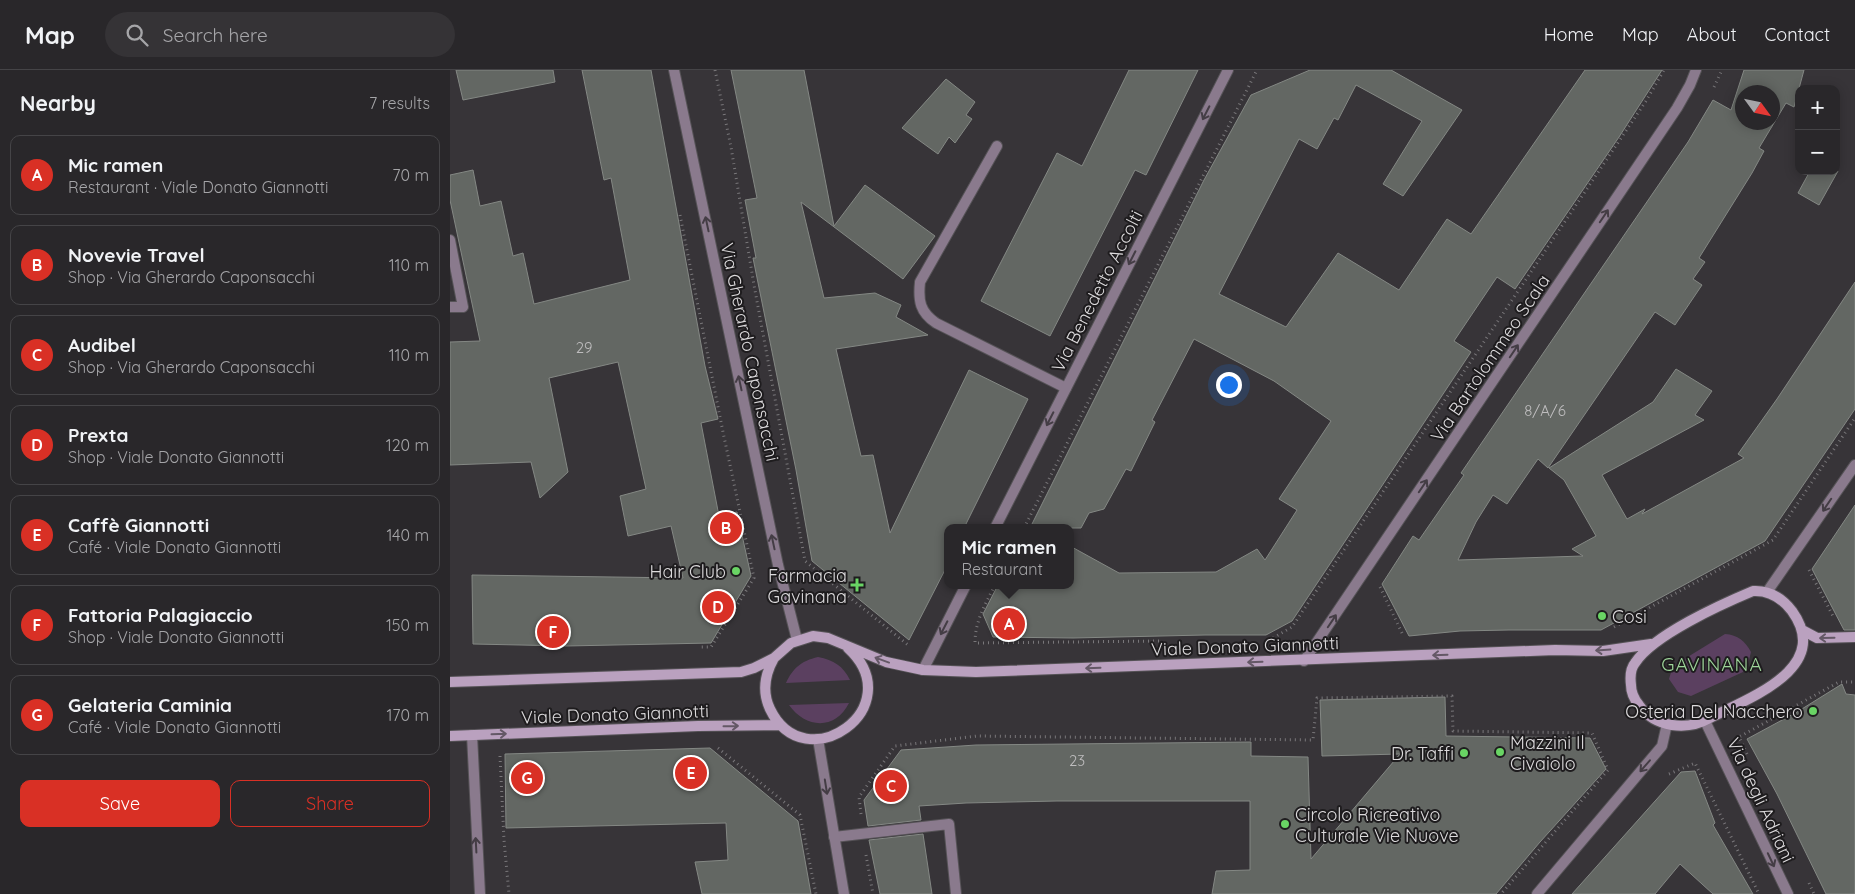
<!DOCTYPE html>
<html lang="en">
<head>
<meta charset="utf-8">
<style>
	:root { --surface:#29272a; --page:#353336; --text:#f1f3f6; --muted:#a5a5a8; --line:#454447; --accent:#d93025 }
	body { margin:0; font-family:Quicksand,sans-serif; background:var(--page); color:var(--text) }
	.controls { position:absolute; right:15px; top:15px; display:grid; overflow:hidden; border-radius:10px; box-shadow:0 2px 12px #0003 }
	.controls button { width:45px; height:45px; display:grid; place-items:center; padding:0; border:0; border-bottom:1px solid var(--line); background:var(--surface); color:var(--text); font:25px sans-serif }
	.compass { position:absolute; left:1285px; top:15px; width:45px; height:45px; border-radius:50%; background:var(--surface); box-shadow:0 2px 12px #0003; rotate:123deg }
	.you { position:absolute; left:778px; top:314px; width:18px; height:18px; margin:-12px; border:4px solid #fff; border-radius:50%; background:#1a73e8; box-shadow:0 0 0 8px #1a73e833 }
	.badge { display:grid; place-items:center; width:32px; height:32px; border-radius:50%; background:var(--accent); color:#fff; font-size:16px; font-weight:700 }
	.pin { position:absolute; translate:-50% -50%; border:2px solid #fff; box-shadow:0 1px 5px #0006 }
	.popup { position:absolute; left:494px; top:454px; width:130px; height:65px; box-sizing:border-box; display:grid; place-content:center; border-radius:10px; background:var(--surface); filter:drop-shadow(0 1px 4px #0005); font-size:16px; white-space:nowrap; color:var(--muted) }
	.popup b { font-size:19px; color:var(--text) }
	.popup::after { content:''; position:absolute; left:50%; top:100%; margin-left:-10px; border:10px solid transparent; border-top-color:var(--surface) }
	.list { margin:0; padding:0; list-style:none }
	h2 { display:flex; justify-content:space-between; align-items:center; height:65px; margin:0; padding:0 20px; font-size:21px }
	h2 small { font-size:16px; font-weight:400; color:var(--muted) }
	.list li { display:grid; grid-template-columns:32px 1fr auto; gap:15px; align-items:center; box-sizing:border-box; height:80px; margin:0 10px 10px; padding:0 10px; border:1px solid var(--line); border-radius:10px }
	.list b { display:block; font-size:19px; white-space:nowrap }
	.list p { margin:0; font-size:16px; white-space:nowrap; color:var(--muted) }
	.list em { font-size:16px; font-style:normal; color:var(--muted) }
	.actions { display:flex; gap:10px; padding:15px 20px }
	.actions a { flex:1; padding:11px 0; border:1px solid var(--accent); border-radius:10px; text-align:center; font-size:18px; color:var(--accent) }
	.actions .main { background:var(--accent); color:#fff }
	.icon { flex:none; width:28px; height:28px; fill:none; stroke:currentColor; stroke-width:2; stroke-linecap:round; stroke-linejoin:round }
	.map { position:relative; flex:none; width:1405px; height:824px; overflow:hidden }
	header { display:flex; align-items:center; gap:30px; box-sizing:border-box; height:70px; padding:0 25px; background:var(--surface); border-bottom:1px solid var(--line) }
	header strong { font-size:24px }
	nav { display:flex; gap:28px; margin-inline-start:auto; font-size:18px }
	.search { width:350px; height:45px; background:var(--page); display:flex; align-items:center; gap:12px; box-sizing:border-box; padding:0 18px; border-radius:28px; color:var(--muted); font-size:19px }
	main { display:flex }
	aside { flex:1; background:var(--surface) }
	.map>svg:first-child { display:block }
	.green { fill:#5b4060 }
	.building { fill:#636763; stroke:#848884; fill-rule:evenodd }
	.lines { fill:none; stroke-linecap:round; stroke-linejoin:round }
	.lane-casing { stroke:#555256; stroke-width:12 }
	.street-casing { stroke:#555256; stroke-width:12 }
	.secondary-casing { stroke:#555256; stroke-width:12 }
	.path { stroke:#79777a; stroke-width:3; stroke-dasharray:1 4; stroke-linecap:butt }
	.lane { stroke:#8a7a8d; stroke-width:10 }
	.street { stroke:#8a7a8d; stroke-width:10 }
	.secondary { stroke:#baa1bf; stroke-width:10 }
	.oneway { stroke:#443d45 }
	.oneway2 { stroke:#645866 }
	.poi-dot { fill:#69d464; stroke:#1e1c1e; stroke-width:2 }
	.labels { text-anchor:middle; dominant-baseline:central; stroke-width:4; stroke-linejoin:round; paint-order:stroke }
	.number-label { font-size:15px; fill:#bebdbe }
	.street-label { font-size:18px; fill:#dcdadc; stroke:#1e1c1e }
	.poi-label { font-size:18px; fill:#dcdadc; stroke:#1e1c1e; text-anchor:end }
	.neighbourhood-label { font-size:19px; letter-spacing:1px; fill:#9ed69a; stroke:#1e1c1e }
</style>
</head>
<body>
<header>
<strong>Map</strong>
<div class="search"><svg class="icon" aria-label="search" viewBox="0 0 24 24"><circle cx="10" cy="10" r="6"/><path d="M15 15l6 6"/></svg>Search here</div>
<nav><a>Home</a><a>Map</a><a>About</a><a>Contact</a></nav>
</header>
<main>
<aside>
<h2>Nearby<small>7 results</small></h2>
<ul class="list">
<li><span class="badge">A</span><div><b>Mic ramen</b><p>Restaurant · Viale Donato Giannotti</p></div><em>70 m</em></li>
<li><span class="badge">B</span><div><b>Novevie Travel</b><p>Shop · Via Gherardo Caponsacchi</p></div><em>110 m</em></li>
<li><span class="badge">C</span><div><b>Audibel</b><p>Shop · Via Gherardo Caponsacchi</p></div><em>110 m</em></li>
<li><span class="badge">D</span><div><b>Prexta</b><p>Shop · Viale Donato Giannotti</p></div><em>120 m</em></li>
<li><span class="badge">E</span><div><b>Caffè Giannotti</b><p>Café · Viale Donato Giannotti</p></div><em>140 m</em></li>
<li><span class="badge">F</span><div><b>Fattoria Palagiaccio</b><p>Shop · Viale Donato Giannotti</p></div><em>150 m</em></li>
<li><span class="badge">G</span><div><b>Gelateria Caminia</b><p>Café · Viale Donato Giannotti</p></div><em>170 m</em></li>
</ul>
<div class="actions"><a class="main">Save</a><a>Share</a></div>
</aside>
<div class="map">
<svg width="1405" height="824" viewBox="0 0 1405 824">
	<rect width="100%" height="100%" fill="#373438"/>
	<path class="green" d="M1275 564C1288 565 1295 571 1301 582L1298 594 1293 602 1241 626 1228 622 1219 609 1223 596Z
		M368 587C384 590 393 596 400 610L336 613C343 598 351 591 368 587Z
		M399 633C385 661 355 658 339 635Z"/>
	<path class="building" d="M6 0H103L105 12 13 30Z
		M132 0H201L255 296 268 349 251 353 269 446 287 442 301 506 261 573 116 576 23 574 22 505 233 508 221 456 178 466 170 426 196 419 168 292 99 308 118 402 90 428 81 392 0 395V272L30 271 0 130V105L23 100 30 136 51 131 63 186 73 183 84 234 180 210 161 108 154 110Z
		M281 0H354L384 156 415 115 485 166 453 209 351 132 374 228 425 223 451 235 446 247 478 265 386 279 411 386 423 385 440 463 519 300 578 329 514 458H498V494L459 570 362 491 346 400 303 188H306L295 130 307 128Z
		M679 0H748L696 105 685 100 600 266 531 231 607 83 632 96Z
		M860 0H941L1012 40 953 126 933 114 972 51 906 15 888 50 884 48 867 79 849 69 769 224 836 257 888 183 949 220 997 149 1021 164 1135 0H1212L1169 67 1065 219 1047 207 1004 271 1021 282 842 551 816 565H755L623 568 543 567 533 544 548 515H620V476L669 503 766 502 807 479 815 490 847 440 829 429 881 351 824 311 744 269 702 350 705 352 681 401 676 399 654 439 639 443 631 458H580L754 110 801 25Z
		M1294 0H1354L1344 37 1336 33 1309 78 1314 81 1302 103 1249 188 1255 192 1243 209 1252 215 1225 255 1205 242 1098 398 1088 389 1057 434 1043 425 1026 452 1008 490 1133 486 1122 479 1146 466 1114 410 1099 398 1203 332 1226 299 1262 321 1245 345 1254 350 1152 405 1177 449 1195 439 1192 444 1294 388 1288 384 1327 329 1405 212V339L1315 471 1151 560H1059L1010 561 959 566 932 514 963 466 969 470 1014 405 1011 403 1238 72 1263 30 1281 40ZM1292 22H1322V52H1292Z
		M496 9 525 32 516 45 522 49 505 73 499 67 488 84 452 58Z
		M1360 101H1388L1369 135 1348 123Z
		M1405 435V560H1394L1362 499Z
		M1392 614 1396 624 1405 625V824H1376L1327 724 1297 669 1347 642Z
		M995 627 996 666 1140 668 1156 699 1090 772 1046 824H762L766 801 800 800V731H607L516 733 469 736 471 750 418 756 414 730 451 680 526 675 801 672V686L858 687 861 789 950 684 872 686 870 630Z
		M260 678 348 751 361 824H252L245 792 278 790 276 753 56 758 55 684Z
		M1245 701 1265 753 1263 755 1303 824H1263L1230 794 1205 824H1122L1231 702Z
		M473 764 482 824H430L419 770Z"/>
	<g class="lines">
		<g class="lane-casing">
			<path id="lane" d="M547 76 470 212C468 231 470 242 486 253L616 318
				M384 767 499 754 506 824"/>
		</g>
		<g class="street-casing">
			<path id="street" d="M224 0 328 495 347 570
				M0 170 13 237H0
				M545 458 778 0
				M1317 522 1405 395
				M854 591 1227 38 1240 15 1246 0
				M473 600 516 515
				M1255 651 1338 824
				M22 665 30 824
				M368 669 394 824
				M1087 824 1212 676 1217 654"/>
		</g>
		<g class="secondary-casing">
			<path id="secondary" d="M1303 521C1320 520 1332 528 1342 541 1383 598 1299 628 1260 648 1237 661 1205 658 1189 635 1184 629 1181 623 1181 615 1180 607 1180 599 1185 593 1203 565 1272 534 1303 521Z
				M1352 560 1367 568 1405 567
				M324 588C315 604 312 622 320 639 355 712 462 637 398 578
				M0 612 291 602 304 598 324 588 341 573 363 566 378 568 436 592 473 600 526 602 1105 580 1153 581 1201 574
				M0 666 248 656 331 655"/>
		</g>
		<path class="path" d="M265 0 281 77 304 215 355 491 458 575
			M1264 17 1272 0
			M230 145 273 362 304 508 261 577H248
			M574 458 807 0
			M1359 500 1384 548
			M545 515C535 535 525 551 525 573L710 571
			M930 517 953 565
			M1164 557 1323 470 1405 348
			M823 568 842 557 1196 31 1214 0
			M268 678 350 745 366 824
			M1297 684 1289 667 1389 612H1405
			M50 686 54 770 59 824
			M1219 704 1245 693 1309 824
			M411 744 409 727 445 676 527 666 863 670 867 628 1002 626 1003 661 1142 663 1158 700 1051 824
			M416 785 423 824
			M1359 813 1364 824"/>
		<use href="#lane" class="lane"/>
		<use href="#street" class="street"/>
		<use href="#secondary" class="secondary"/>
	</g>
	<defs><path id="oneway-shaft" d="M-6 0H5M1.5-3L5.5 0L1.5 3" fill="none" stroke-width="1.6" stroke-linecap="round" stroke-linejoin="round" transform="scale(1.25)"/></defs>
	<g class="oneway">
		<use href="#oneway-shaft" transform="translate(756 43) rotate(117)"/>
		<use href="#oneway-shaft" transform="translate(1154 146) rotate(-56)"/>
		<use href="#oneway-shaft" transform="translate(257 154) rotate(-102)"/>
		<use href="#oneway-shaft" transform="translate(682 188) rotate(117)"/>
		<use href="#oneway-shaft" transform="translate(1064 281) rotate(-56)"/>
		<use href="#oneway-shaft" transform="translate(290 313) rotate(-102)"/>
		<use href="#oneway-shaft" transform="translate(600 349) rotate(117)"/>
		<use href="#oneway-shaft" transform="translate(973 416) rotate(-56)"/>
		<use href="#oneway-shaft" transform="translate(1377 435) rotate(124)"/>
		<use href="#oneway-shaft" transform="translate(323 472) rotate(-102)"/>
		<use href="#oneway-shaft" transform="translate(882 551) rotate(-56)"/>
		<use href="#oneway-shaft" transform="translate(494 558) rotate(117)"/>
		<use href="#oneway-shaft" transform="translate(1195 696) rotate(131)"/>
		<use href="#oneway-shaft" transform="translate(376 717) rotate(81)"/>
		<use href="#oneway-shaft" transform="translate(26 775) rotate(-93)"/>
		<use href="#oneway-shaft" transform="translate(1321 790) rotate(65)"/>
	</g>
	<g class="oneway2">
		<use href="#oneway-shaft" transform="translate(1377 568) rotate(179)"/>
		<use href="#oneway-shaft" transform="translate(1153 580) rotate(176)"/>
		<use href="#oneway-shaft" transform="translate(990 585) rotate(178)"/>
		<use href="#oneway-shaft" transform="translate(432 590) rotate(-160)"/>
		<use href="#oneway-shaft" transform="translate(805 592) rotate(178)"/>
		<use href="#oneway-shaft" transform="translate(643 598) rotate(178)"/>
		<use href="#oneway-shaft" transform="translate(281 656) rotate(-1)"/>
		<use href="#oneway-shaft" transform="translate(49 664) rotate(-2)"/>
	</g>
	<g class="poi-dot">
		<circle cx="286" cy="501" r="5"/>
		<path d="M404.5 507.5h5v5h5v5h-5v5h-5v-5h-5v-5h5z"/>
		<circle cx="1152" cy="546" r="5"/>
		<circle cx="1363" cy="641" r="5"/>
		<circle cx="1050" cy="682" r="5"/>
		<circle cx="1014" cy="683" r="5"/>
		<circle cx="835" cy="754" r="5"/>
	</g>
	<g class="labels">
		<g class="number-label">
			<text x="134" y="277">29</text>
			<text x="1095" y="340">8/A/6</text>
			<text x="627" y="690">23</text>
		</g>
		<g class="street-label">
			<text transform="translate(647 221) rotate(-63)">Via Benedetto Accolti</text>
			<text transform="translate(300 282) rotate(78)">Via Gherardo Caponsacchi</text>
			<text transform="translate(1040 288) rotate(-56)">Via Bartolommeo Scala</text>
			<text transform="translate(795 576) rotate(-2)">Viale Donato Giannotti</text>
			<text transform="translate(165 644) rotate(-2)">Viale Donato Giannotti</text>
			<text transform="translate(1311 730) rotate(65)">Via degli Adriani</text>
		</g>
		<g class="poi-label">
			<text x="276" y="501">Hair Club</text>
			<text x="397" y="505">Farmacia<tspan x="397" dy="21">Gavinana</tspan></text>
			<text x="1162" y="546" text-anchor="start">Cosi</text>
			<text x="1353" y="641">Osteria Del Nacchero</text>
			<text x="1060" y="672" text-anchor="start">Mazzini Il<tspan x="1060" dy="21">Civaiolo</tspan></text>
			<text x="1004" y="683">Dr. Taffi</text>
			<text x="845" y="744" text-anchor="start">Circolo Ricreativo<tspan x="845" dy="21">Culturale Vie Nuove</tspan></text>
		</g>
		<g class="neighbourhood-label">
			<text x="1262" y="594">GAVINANA</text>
		</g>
	</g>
</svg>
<div class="controls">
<button>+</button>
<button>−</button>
</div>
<svg class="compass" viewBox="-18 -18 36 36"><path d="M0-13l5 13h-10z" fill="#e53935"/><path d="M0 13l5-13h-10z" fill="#a5a5a8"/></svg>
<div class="you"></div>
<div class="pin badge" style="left:559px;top:554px">A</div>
<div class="popup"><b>Mic ramen</b>Restaurant</div>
<div class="pin badge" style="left:276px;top:458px">B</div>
<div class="pin badge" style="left:441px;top:716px">C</div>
<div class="pin badge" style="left:268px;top:537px">D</div>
<div class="pin badge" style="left:241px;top:703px">E</div>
<div class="pin badge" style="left:103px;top:562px">F</div>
<div class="pin badge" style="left:77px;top:708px">G</div>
</div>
</main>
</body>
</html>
